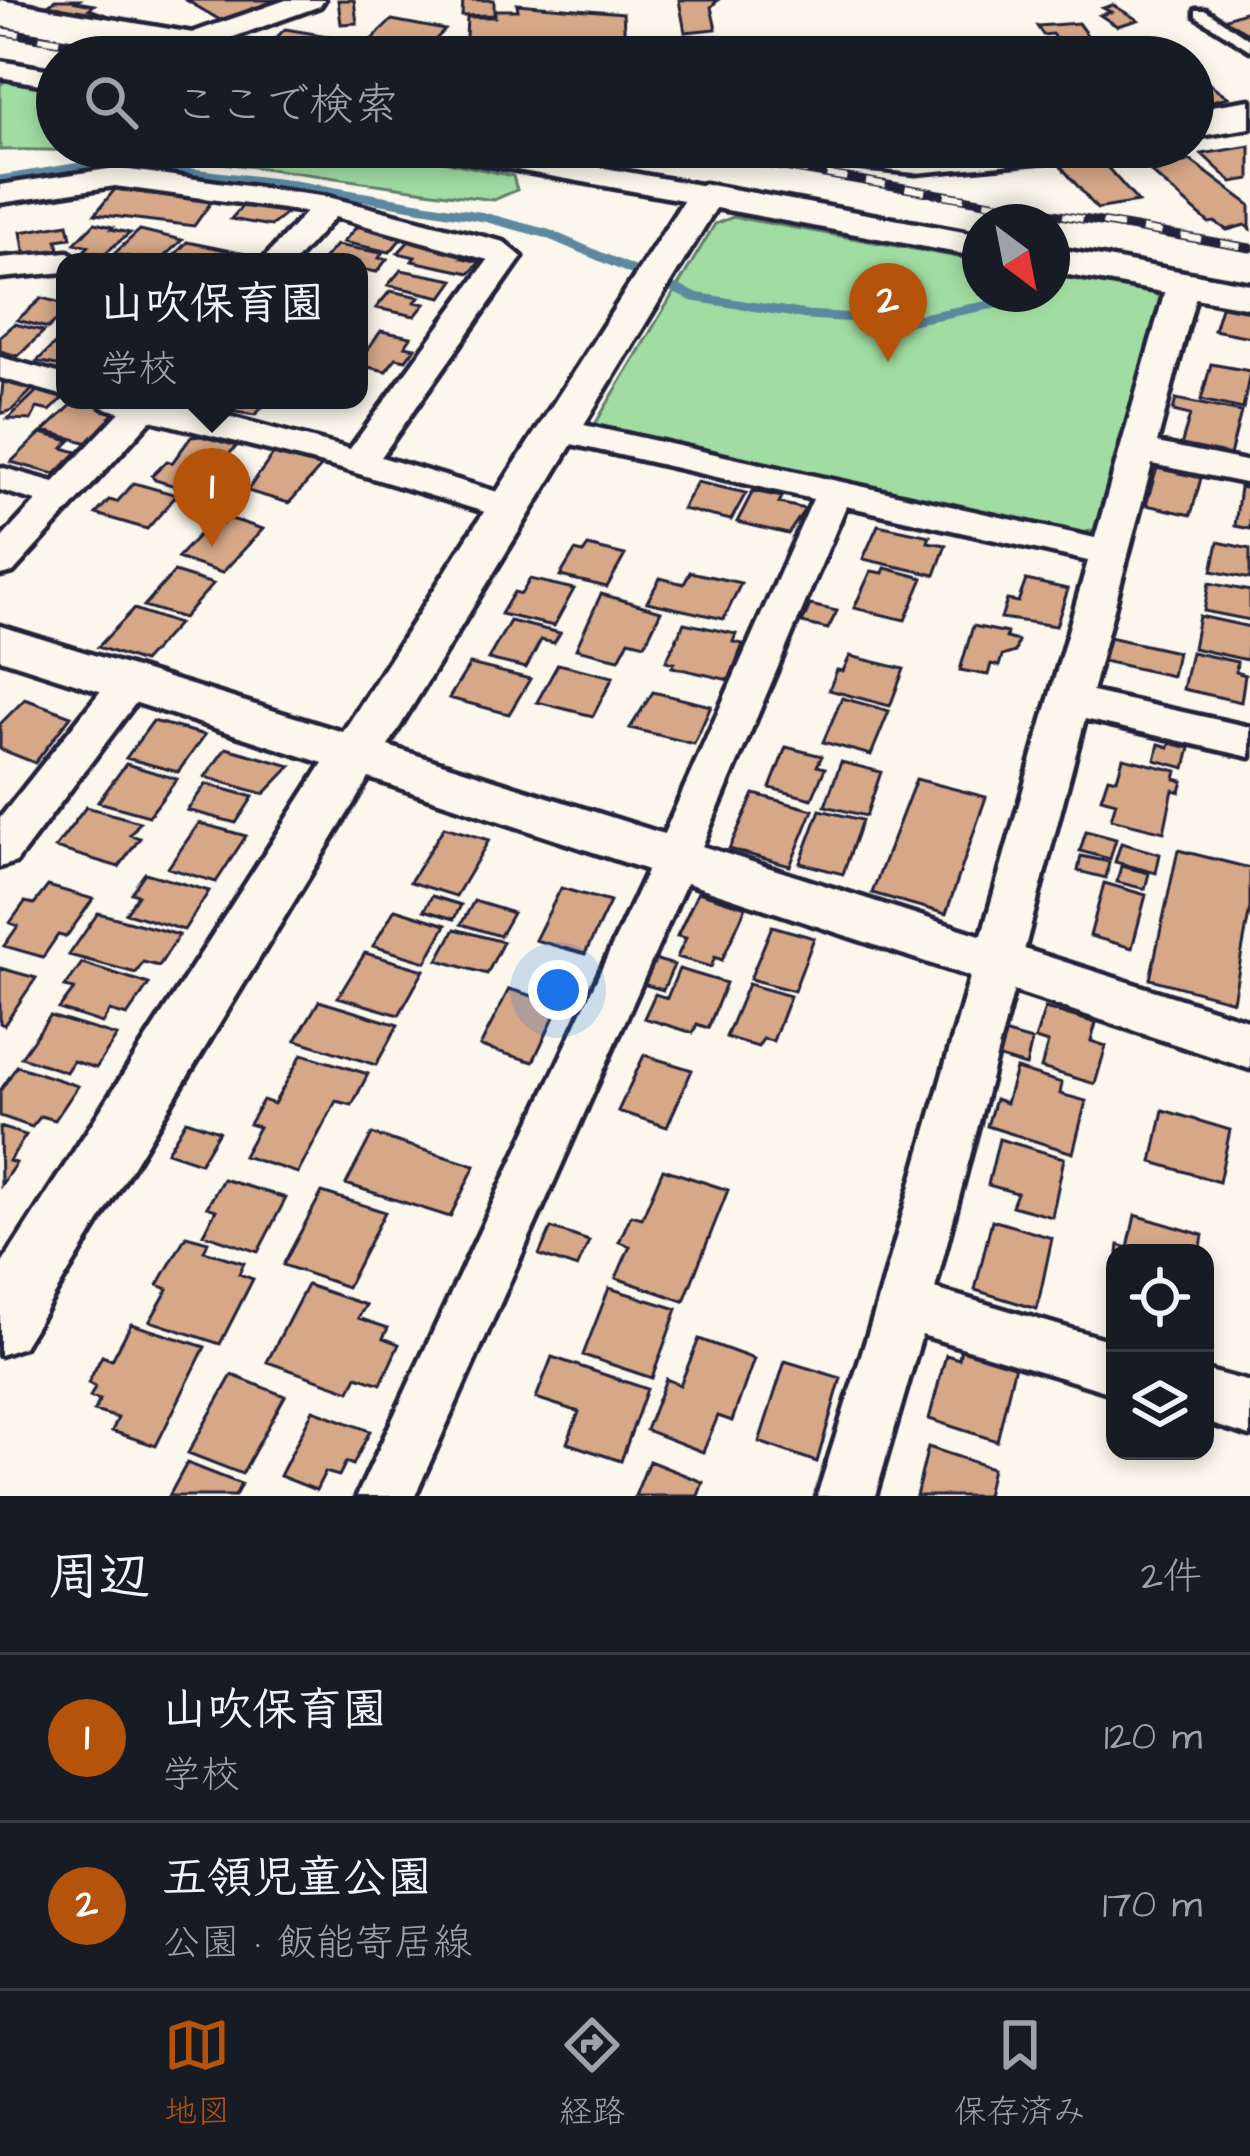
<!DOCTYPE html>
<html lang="ja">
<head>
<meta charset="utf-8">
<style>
	:root { --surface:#171b24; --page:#20242c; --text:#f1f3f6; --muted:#9ea1a6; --line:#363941; --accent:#b45309 }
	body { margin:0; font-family:"Architects Daughter","Klee One",sans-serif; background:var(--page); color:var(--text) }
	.controls { position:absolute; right:36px; bottom:36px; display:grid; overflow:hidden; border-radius:24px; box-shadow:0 6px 18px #0003 }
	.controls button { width:108px; height:108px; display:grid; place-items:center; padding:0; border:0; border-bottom:3px solid var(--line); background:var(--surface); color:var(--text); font:60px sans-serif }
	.compass { position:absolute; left:962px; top:204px; width:108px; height:108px; border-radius:50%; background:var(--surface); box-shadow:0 6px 18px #0003; rotate:148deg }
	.you { position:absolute; left:558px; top:990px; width:42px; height:42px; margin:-30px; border:9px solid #fff; border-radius:50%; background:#1a73e8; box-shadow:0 0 0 18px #1a73e833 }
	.badge { display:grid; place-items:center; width:78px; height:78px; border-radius:50%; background:var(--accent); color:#fff; font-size:39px; font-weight:700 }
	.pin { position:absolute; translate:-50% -99px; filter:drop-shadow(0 3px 6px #0008) }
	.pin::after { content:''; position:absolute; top:63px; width:42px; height:36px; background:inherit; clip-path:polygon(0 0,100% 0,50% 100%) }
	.popup { position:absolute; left:56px; top:253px; width:312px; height:156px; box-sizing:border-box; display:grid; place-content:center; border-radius:24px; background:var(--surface); filter:drop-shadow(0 3px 9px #0005); font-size:39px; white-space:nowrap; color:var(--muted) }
	.popup b { font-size:45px; color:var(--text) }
	.popup::after { content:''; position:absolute; left:50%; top:100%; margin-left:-24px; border:24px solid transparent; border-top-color:var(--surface) }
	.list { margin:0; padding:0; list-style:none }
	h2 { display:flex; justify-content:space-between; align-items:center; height:156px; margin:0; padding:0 48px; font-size:51px }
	h2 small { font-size:39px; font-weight:400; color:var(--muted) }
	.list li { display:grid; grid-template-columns:78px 1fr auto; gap:36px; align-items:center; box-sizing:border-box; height:168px; padding:0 48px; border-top:3px solid var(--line) }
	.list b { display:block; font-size:45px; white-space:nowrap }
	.list p { margin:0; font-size:39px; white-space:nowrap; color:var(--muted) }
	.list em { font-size:39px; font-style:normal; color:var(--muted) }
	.icon { flex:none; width:66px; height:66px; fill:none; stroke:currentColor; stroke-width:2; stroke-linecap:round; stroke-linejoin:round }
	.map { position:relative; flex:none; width:1250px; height:1496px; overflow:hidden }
	.search { position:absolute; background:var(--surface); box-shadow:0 6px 18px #0003; left:36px; right:36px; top:36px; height:132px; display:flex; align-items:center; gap:30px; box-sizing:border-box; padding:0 42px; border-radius:66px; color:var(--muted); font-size:45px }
	.sheet { height:492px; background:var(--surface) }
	nav { display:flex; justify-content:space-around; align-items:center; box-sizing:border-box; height:168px; border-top:3px solid var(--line); background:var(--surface); font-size:33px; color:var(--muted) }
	nav a { display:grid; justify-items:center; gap:6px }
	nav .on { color:var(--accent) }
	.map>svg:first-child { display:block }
	.green { fill:#a1dca2; stroke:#627f6e; stroke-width:3 }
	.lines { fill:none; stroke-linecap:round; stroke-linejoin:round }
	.stream { stroke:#5c89a0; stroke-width:9 }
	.building { fill:#d6a888; stroke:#22223b; stroke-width:3 }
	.service-casing { stroke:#22223b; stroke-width:9 }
	.minor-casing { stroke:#22223b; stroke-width:9 }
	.tertiary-casing { stroke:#22223b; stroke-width:9 }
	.primary-casing { stroke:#22223b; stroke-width:9 }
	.service { fill:#fbf7ec; fill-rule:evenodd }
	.minor { fill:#fbf7ec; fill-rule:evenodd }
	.tertiary { fill:#fbf7ec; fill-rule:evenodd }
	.primary { fill:#fbf7ec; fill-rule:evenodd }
	.rail-casing { stroke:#22223b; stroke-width:9 }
	.rail { stroke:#fbf7ec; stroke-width:6; stroke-dasharray:20; stroke-linecap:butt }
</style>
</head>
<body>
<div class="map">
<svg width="1250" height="1496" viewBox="0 0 1250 1496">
	<rect width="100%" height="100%" fill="#fbf7ec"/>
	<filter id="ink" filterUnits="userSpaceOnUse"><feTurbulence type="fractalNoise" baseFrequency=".00833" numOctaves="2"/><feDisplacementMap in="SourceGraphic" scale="24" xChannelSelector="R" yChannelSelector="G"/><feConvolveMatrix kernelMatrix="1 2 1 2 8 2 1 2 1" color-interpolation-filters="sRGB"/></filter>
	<g filter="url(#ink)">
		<path class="green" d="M7 79 57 86V147H236L294 152 301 147H377L513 176 517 190 494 200C331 180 165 146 0 150V85Z
			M733 217 980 261V294H1052V274L1153 292 1162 300 1097 529 1083 533 603 430 595 424 715 224Z"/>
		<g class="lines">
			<path class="stream" d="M0 180 106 163 294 185 484 217 548 234 694 297 807 315 906 321 1047 294"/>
		</g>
		<path class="building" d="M55 0H79L76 2 94 5 89 9 106 15 96 23 51 15 60 7 48 5Z
			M186 0H301L227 24Z
			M338 0H354L357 23 341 24Z
			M463 0H494V15L462 16Z
			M679 0H718L711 7 716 29 685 32Z
			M517 4 623 13 626 57H465L467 17H495V10H518Z
			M1113 5 1138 20 1117 26 1100 15 1111 12 1103 8Z
			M1250 10V34L1223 19Z
			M392 20 445 30 423 52 369 42Z
			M1078 23 1103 57H1068L1052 34 1043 35 1037 26Z
			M285 29 340 38 322 56 267 47Z
			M683 36H721L724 57H677Z
			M1146 39 1167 54 1107 57 1098 48Z
			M1193 72 1228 97 1204 103 1193 96Z
			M1250 146V179L1232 182 1202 154Z
			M1140 147H1172L1182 155 1158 161Z
			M1093 151 1138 202 1097 209 1053 157Z
			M1190 160 1250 205V229L1245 225 1227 230 1215 222 1209 223 1152 173Z
			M115 189 212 201 194 226 95 214Z
			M246 202 291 210 271 226 231 219Z
			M361 222 404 235 390 252 343 242Z
			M95 223 113 227 111 229 130 233 104 254 84 251 89 246 75 243Z
			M68 224 71 238 57 240 59 249 25 255 21 232Z
			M140 230 182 240 158 262 114 254Z
			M412 238 467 253 462 258 480 262 470 273 412 261 415 257 398 253Z
			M187 242 260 257 256 262H168Z
			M336 245 382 253 379 258 387 259 377 272 359 269V262H321Z
			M401 270 454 280 442 297 388 285Z
			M390 291 420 297 415 302 425 304 415 316 376 308Z
			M42 298 65 304V312L48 328 17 320Z
			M1222 304 1250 309V337L1214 330Z
			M14 324 44 331 18 356 0 351V336Z
			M381 331 411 337 405 346 415 348 406 360 396 358 386 371 359 365V352L365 353Z
			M65 334V367L37 361Z
			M1211 364 1250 371 1243 409 1201 400Z
			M3 382 33 389 12 410 0 414Z
			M39 389 65 396 50 411 37 408 31 420 8 419Z
			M1176 399 1241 412 1229 459 1180 449 1190 415 1173 411Z
			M77 400 117 410 110 417 122 420 96 445 44 431Z
			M224 400H269L255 415 216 409Z
			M41 433 70 441 63 448 77 452 55 474 11 462Z
			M201 436 237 446 192 491 155 480 152 476 167 461 172 463 191 437Z
			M275 452 322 466 289 503 247 491Z
			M1157 468 1201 478 1191 515 1146 505Z
			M697 482 746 493 731 520 682 509Z
			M134 483 177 495 147 529 96 514 109 500 117 502Z
			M1240 487 1250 489V529L1235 526Z
			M753 491 782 497 779 503 805 509 788 534 737 522Z
			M228 518 263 529 222 573 177 558 212 521 222 524Z
			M878 525 930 536 928 542 946 545 935 575 863 559Z
			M1218 542 1250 549V579L1212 571Z
			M588 546 625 555 607 587 560 576 575 551 583 553Z
			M885 568 923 578 905 620 854 608 871 571 883 573Z
			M174 572 213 584 183 618 144 606Z
			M690 572 741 583 724 619 647 602 660 578 684 584Z
			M530 579 574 589 554 626 501 614 514 592 521 594Z
			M1026 580 1068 589 1056 626 1001 618 1007 600 1018 602Z
			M1209 583 1250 591V620L1204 611Z
			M601 594 661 611 645 644 629 640 619 659 576 649Z
			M810 605 837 611 828 629 802 623Z
			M134 609 178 624 143 662 98 647Z
			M1199 616 1250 627 1247 660 1193 648Z
			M510 621 560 633 554 643 541 640 526 668 488 659Z
			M684 623 736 634 733 642 743 644 729 680 672 667 674 663 666 661Z
			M973 626 1007 633 1006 638 1018 641 1015 652 1002 656 999 666 991 664 988 675 960 670Z
			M1109 637 1177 652 1172 676 1103 661Z
			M1191 652 1237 662 1236 672 1245 675 1241 702 1183 689Z
			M850 656 904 669 890 706 829 690 837 670 843 671Z
			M470 664 530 679 509 714 449 698Z
			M558 664 613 677 593 716 537 702Z
			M653 692 711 706 694 744 630 728Z
			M842 698 889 711 871 755 823 742Z
			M25 699 71 716 35 763 0 749V724Z
			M153 721 205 735 178 772 126 758Z
			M1170 743 1190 748 1185 768 1155 760 1159 744 1169 747Z
			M786 747 822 756 817 766 825 768 812 799 770 788Z
			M226 748 291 766 264 794 205 777Z
			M1123 758 1177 771 1175 779 1183 781 1180 792 1173 790 1164 832 1111 819 1116 802 1101 798 1108 777 1117 779Z
			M841 762 881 772 866 816 825 806Z
			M126 764 177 779 149 816 98 802Z
			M916 779 986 797 946 914 872 893Z
			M206 784 253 797 236 823 187 810Z
			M754 794 813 810 790 866 729 849Z
			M86 807 140 822 130 835 140 838 119 867 55 848Z
			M820 810 862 820 843 874 800 863Z
			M199 823 246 836 216 882 168 868Z
			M444 827 489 840 456 896 410 882Z
			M1086 831 1116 839 1110 859 1080 851Z
			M1121 843 1160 854 1156 873 1115 862Z
			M1178 850 1250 868V908L1233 1001 1150 979Z
			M1081 856 1109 862 1106 878 1078 871Z
			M1121 866 1149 873 1145 889 1117 882Z
			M145 873 209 891 184 930 126 913 138 895 131 893Z
			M1104 883 1146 895 1132 948 1090 936Z
			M48 886 93 899 66 937 58 935 43 957 4 946 18 926 10 923 25 902 34 904Z
			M561 888 610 902 585 954 535 940Z
			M698 892 746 907 722 960 715 957 711 967 677 957 686 938 677 936Z
			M432 896 461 905 454 919 424 910Z
			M474 901 513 913 500 936 461 924Z
			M395 909 446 925 426 962 373 946Z
			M98 913 179 935 159 966 143 962 136 973 69 955Z
			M772 926 814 938 794 991 750 979Z
			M455 929 503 942 487 974 438 960Z
			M365 953 424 970 399 1015 338 997Z
			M647 957 674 965 663 990 636 982Z
			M82 963 149 984 127 1016 110 1011 102 1023 59 1009 74 989 65 987Z
			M0 968 36 978 4 1025 0 1023Z
			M679 969 726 983 708 1028 697 1024 693 1033 644 1018 655 994 667 998Z
			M748 984 790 996 773 1041 763 1039 758 1047 726 1037Z
			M509 989 560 1004 533 1062 480 1046Z
			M319 1001 398 1025 376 1065 296 1040Z
			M1045 1008 1096 1023 1091 1041 1106 1046 1095 1084 1041 1068 1048 1043 1035 1039Z
			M50 1016 117 1036 96 1068 73 1061 66 1072 21 1057Z
			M1000 1032 1032 1041 1026 1066 993 1056Z
			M302 1054 368 1074 352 1105 336 1101 298 1173 243 1156 259 1127 249 1124 263 1100 274 1104Z
			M644 1055 692 1070 667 1127 618 1111Z
			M17 1066 78 1086 55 1120 41 1116 32 1127 0 1116V1091Z
			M1016 1069 1062 1083 1060 1094 1086 1101 1073 1153 987 1126 995 1099 1006 1103Z
			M1163 1110 1230 1130 1219 1182 1152 1162Z
			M186 1120 219 1131 200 1163 167 1152Z
			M0 1127 26 1135 9 1161 16 1163 1 1185Z
			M372 1134 475 1166 450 1217 346 1184Z
			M999 1139 1064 1158 1052 1217 1012 1206 1017 1193 988 1185Z
			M663 1169 728 1190 684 1301 616 1278 630 1246 619 1242 631 1215 642 1218Z
			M223 1179 286 1198 258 1252 203 1234 216 1210 207 1207Z
			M322 1192 385 1212 347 1287 283 1265Z
			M1135 1215 1203 1235 1200 1253H1118L1119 1245 1128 1248Z
			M992 1220 1052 1238 1037 1309 975 1290Z
			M551 1228 589 1241 577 1268 539 1255Z
			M186 1236 208 1242 204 1251 244 1263 239 1274 253 1279 220 1344 150 1321 168 1289 158 1285Z
			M307 1285 366 1305 358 1318 388 1328 383 1338 399 1344 381 1384 357 1376 350 1391 267 1362Z
			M609 1288 677 1309 652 1378 583 1355Z
			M131 1324 205 1347 156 1446 112 1431 118 1418 94 1411 100 1400 90 1397 95 1387 88 1383 102 1356 112 1360Z
			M699 1339 754 1359 732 1421 718 1416 703 1452 646 1430 666 1379 680 1385Z
			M961 1347 1015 1365 997 1441 929 1419 946 1355 959 1359Z
			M552 1357 647 1389 621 1461 567 1443 579 1412 536 1398Z
			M785 1361 841 1378 817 1462 759 1442Z
			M232 1375 285 1396 242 1474 188 1453Z
			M313 1410 370 1431 353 1465 346 1462 339 1476 325 1472 316 1490 280 1476Z
			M928 1447 992 1468 986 1496H916Z
			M649 1461 703 1482 698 1496H635Z
			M187 1463 241 1484 235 1496H169Z"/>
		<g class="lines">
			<g class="service-casing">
				<path id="service" d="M1196 10H1206L1250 40V50L1196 16Z"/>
			</g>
			<g class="minor-casing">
				<path id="minor" d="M286 0H324L320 6 194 51H174L170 45 174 39Z
					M0 61 57 71V87L0 77Z
					M424 147H488L705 186 720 195 705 204 439 156Z
					M115 168 328 197 504 242 522 257 381 457 521 499 526 507 521 515 508 519 346 470 151 420 13 572 0 575V540L36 501 0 490V467L54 482 120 412 102 407 97 400H167L350 449 488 260 335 217 294 262H261L306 212 115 186 0 203V185Z
					M68 252 84 262H65V272L0 278V258Z
					M1183 274 1199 284 1157 443 1250 462V484L1152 464 1092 692 1250 727V757L1085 719 935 1289 1115 1342V1394L922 1335 875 1496H817L877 1305 1088 561 846 506 698 856 415 1496H357L654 856 813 499 545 438 539 430 545 422 557 419 1095 538 1167 284Z
					M0 357 65 375V396L0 378Z
					M129 669 143 673 149 683 143 693 16 862 0 867V818L115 673Z
					M1205 1370 1250 1382V1436L1205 1422Z"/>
			</g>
			<g class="tertiary-casing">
				<path id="tertiary" d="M705 184 980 235V257L716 208 388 746 1250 1021V1069L369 778 23 1347 0 1355V1267L323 763 0 659V626L343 732 687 195 692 187Z
					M1052 248 1250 284V308L1052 272Z"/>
			</g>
			<g class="primary-casing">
				<path id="primary" d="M0 0 257 44 272 48 279 57H182L0 26Z
					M1250 100V128L1193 137V109Z
					M770 147H1069L1062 157 1046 161 915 173 793 161 777 157Z"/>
			</g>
			<use href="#service" class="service"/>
			<use href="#minor" class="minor"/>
			<use href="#tertiary" class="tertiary"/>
			<use href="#primary" class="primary"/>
			<g class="rail-casing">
				<path id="rail" d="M0 31 151 57
					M617 147 684 159
					M669 147 1250 248"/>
			</g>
			<use href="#rail" class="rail"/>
		</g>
	</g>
</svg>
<div class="controls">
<button><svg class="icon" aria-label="locate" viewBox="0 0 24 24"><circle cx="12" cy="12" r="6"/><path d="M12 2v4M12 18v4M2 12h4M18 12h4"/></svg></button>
<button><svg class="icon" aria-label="layers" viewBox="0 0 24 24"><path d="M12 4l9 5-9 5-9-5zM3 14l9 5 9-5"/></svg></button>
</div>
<svg class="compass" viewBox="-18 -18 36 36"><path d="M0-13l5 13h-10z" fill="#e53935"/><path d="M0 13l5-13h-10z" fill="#9ea1a6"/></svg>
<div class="you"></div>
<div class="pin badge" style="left:212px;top:547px">1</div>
<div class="popup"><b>山吹保育園</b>学校</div>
<div class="pin badge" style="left:888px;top:362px">2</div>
<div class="search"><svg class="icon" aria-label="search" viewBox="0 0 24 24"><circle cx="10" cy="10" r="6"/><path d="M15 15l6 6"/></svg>ここで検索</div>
</div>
<section class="sheet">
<h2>周辺<small>2件</small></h2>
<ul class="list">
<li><span class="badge">1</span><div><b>山吹保育園</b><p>学校</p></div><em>120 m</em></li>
<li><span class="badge">2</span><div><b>五領児童公園</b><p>公園 · 飯能寄居線</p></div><em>170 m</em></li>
</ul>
</section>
<nav>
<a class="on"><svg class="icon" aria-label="map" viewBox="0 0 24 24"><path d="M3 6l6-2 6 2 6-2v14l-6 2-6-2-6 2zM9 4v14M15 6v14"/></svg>地図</a>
<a><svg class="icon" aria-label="directions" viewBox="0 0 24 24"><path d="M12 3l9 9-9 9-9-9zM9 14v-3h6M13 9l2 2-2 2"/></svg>経路</a>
<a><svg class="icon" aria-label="saved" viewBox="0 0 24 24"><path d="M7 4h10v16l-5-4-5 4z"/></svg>保存済み</a>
</nav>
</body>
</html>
